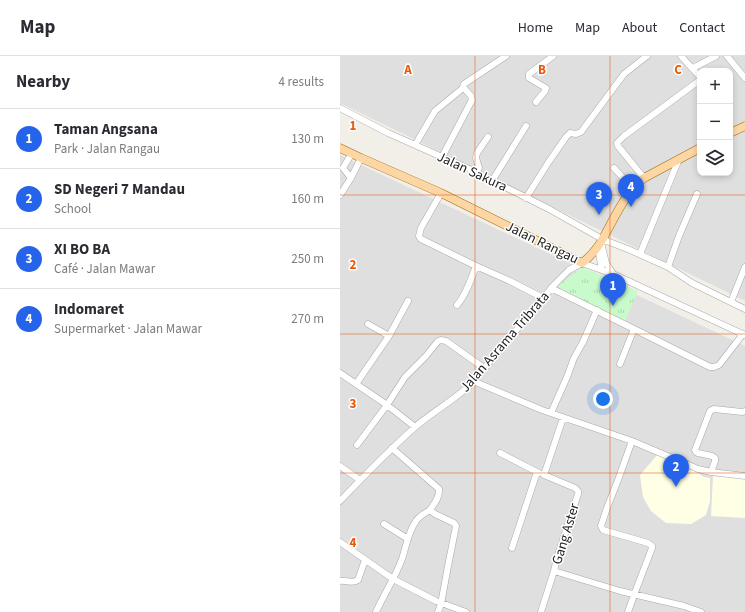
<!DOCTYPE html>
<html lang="en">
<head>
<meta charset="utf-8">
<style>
	:root { --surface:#fff; --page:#f2f2f3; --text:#2b2b33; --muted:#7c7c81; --line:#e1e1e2; --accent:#2563eb }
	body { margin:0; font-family:"Source Sans 3",sans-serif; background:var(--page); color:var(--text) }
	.controls { position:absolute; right:12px; top:12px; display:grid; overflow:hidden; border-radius:8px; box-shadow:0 2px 6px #0003 }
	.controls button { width:36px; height:36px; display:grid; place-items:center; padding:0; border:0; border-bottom:1px solid var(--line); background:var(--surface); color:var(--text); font:20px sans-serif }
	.you { position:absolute; left:263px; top:343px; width:14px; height:14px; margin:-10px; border:3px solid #fff; border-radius:50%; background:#1a73e8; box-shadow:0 0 0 6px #1a73e833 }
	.badge { display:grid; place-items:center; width:26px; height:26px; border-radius:50%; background:var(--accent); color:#fff; font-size:13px; font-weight:700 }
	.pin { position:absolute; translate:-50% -33px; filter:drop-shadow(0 1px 2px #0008) }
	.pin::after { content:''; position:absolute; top:21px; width:14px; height:12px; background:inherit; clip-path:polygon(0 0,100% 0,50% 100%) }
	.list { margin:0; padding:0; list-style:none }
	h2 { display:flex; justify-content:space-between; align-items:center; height:52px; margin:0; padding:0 16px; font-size:17px }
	h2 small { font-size:13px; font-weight:400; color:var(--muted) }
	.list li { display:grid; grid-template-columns:26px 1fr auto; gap:12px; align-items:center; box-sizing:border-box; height:60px; padding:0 16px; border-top:1px solid var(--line) }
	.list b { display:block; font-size:15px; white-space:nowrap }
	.list p { margin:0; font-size:13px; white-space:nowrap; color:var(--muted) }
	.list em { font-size:13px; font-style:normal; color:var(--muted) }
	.icon { flex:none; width:22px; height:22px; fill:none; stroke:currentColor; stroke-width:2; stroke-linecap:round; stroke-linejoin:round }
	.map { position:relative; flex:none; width:405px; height:556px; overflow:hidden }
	header { display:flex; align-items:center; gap:24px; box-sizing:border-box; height:56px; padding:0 20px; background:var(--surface); border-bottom:1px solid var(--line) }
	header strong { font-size:19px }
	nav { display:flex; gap:22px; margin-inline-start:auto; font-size:14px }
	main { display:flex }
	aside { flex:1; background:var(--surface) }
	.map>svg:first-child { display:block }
	.residential { fill:#e0dfdf; fill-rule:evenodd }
	.education { fill:#ffffe5 }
	.park { fill:url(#park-tufts) }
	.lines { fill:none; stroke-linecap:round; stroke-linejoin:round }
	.minor-casing { stroke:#a9a9a9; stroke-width:7 }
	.major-casing { stroke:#a06b00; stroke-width:9 }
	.minor { stroke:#fff; stroke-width:6 }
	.major { stroke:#fcd6a4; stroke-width:8 }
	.grid { fill:none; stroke:#e8590c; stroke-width:1; stroke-opacity:0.55 }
	.labels { text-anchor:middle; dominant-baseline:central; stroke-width:3; stroke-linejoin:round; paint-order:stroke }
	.street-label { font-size:14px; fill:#222; stroke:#fff }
	.grid-label { font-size:13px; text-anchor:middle; font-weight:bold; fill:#e8590c; stroke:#fff; stroke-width:3; stroke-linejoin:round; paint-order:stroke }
</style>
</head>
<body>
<header>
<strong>Map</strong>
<nav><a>Home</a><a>Map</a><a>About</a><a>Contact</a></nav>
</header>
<main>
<aside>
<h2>Nearby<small>4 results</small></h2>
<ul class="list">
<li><span class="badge">1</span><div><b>Taman Angsana</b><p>Park · Jalan Rangau</p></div><em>130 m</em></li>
<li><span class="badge">2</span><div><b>SD Negeri 7 Mandau</b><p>School</p></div><em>160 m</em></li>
<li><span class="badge">3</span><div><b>XI BO BA</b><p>Café · Jalan Mawar</p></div><em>250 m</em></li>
<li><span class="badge">4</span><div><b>Indomaret</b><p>Supermarket · Jalan Mawar</p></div><em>270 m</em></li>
</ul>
</aside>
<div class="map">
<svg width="405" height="556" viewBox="0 0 405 556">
	<defs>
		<pattern id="park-tufts" width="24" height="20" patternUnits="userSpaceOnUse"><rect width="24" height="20" fill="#c8facc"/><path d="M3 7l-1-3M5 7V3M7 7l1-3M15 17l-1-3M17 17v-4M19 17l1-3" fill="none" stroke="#acd6af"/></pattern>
	</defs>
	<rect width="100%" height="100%" fill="#f2efe9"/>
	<path class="residential" d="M0 0H405V245L0 47ZM360 15H390V117H360Z
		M0 99 405 290V556H0Z"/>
	<path class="education" d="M318 398 348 410 364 421 370 422V445L366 459 351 468 326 467 311 455 303 441 300 419Z
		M373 420 405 422V462L371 460Z"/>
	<path class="park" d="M242 211 298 235 285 265 215 232Z"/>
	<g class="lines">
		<g class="minor-casing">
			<path id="minor" d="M341 0 360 21
				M387 0 405 22
				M353 12 376 0
				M196 46 205 35 206 32 189 22V18L213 0
				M0 52 48 77 129 113 209 153 262 183 290 194 319 207 328 211 352 227 405 253
				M75 89 95 55 123 32
				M102 101 132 44 131 40 123 31 124 28 166 0
				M274 112 293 133
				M136 117 139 112 136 102 137 97 148 81
				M11 122 3 112 12 97
				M304 122 278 90 277 87 284 80 360 24
				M152 125 186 70
				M101 137 81 172 79 180 81 183 85 185 136 210
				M0 139 11 122 21 102
				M186 142 208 107 226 81 230 77 236 78 241 76 284 18 307 0
				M261 186 266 207 273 218
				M258 192 262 214
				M300 198 339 103
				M328 211 339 180 357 138
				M211 232 294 273 370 311H374L379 309 403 278
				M391 246 405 211
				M117 249C126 239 131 223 136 210L170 225 203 242
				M49 280 68 245
				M280 308 294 273
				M0 317 47 349 75 371
				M133 325 202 354 292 385 358 413 371 416 405 420
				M16 328 49 280 28 268
				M211 357 227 321 234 302 243 286 257 254
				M223 362 204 419 235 432 238 435V438L217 502 214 515 280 535 344 550 361 556
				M17 389 47 349 65 321 86 300 98 285 101 284 106 285 144 312
				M52 392 99 433C100 441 94 448 90 454L95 458 114 467 116 470 108 510 101 548 98 556
				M160 397 199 417
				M0 410 20 424
				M371 416 375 405V402L372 400 358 397 356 396 355 394 370 355 374 353 402 356 405 355
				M0 445C24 420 48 395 74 372 92 356 113 345 130 329L215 228 229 214 242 207 273 218 405 279
				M44 468 68 483
				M0 486 53 523 96 545 126 556
				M172 492 197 416
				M0 525C6 524 12 528 18 524L25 504
				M36 556C44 538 55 522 62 503 66 491 68 476 76 465 79 460 85 457 90 454
				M201 556 214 515
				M288 556 294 539 312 492V490L308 487 263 474 261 470 267 452 278 424 292 385"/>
		</g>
		<g class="major-casing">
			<path id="major" d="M390 77 405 70
				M0 92 21 102 101 137 242 207C250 201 254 196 259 189 272 168 284 137 304 122L360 92"/>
		</g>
		<use href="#minor" class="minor"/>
		<use href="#major" class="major"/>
	</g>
	<path class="grid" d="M135 0V556M270 0V556M0 139H405M0 278H405M0 417H405"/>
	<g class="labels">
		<g class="street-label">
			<text transform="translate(132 116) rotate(25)">Jalan Sakura</text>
			<text transform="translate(202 187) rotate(26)">Jalan Rangau</text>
			<text transform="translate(165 286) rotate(-49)">Jalan Asrama Tribrata</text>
			<text transform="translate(226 478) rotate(-73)">Gang Aster</text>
		</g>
	</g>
	<g class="grid-label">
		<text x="68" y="18">A</text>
		<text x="202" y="18">B</text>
		<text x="338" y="18">C</text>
		<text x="13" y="74">1</text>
		<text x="13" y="213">2</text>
		<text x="13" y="352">3</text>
		<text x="13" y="491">4</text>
	</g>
</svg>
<div class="controls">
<button>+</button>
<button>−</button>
<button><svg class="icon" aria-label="layers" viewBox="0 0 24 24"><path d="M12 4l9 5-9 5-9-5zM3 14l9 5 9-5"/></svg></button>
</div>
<div class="you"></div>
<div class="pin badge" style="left:273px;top:250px">1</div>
<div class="pin badge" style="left:336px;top:431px">2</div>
<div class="pin badge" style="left:259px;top:159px">3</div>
<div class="pin badge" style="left:291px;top:151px">4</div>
</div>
</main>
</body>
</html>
